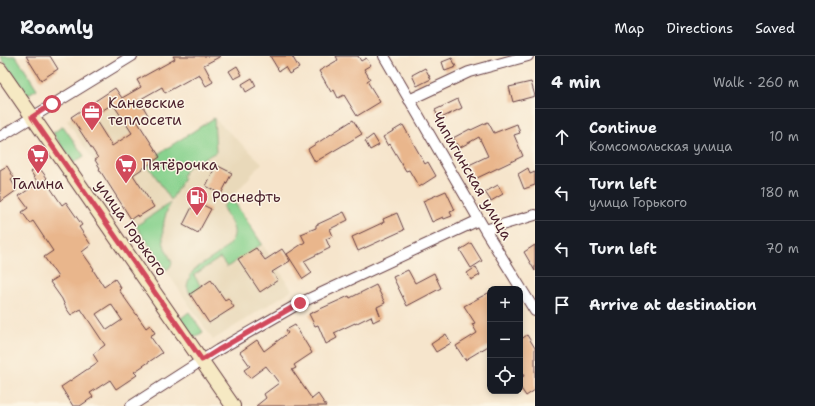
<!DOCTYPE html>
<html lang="en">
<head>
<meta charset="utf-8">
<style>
	:root { --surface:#171b24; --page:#242831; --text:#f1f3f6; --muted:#9ea1a6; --line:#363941 }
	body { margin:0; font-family:"Shantell Sans",sans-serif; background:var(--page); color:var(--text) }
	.controls { position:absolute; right:12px; bottom:12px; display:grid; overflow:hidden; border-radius:8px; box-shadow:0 2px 6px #0003 }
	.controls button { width:36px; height:36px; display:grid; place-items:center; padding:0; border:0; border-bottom:1px solid var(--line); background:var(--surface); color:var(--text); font:20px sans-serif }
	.stop { position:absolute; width:12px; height:12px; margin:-9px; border:3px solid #d1495b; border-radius:50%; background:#fff }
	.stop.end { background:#d1495b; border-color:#fff; box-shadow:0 1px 4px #0008 }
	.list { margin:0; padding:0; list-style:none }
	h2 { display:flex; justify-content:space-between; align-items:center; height:52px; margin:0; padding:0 16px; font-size:17px }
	h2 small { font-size:13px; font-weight:400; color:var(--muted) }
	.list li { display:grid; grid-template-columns:26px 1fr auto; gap:12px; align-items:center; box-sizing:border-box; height:56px; padding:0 16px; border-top:1px solid var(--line) }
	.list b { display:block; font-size:15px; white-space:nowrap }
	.list p { margin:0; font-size:13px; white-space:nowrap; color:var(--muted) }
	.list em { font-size:13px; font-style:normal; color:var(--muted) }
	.icon { flex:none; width:22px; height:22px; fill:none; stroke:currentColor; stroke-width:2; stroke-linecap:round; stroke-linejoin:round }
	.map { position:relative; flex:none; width:535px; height:350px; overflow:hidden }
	header { display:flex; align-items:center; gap:24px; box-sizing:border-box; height:56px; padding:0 20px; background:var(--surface); border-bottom:1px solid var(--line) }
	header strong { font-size:19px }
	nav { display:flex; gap:22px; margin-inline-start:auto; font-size:14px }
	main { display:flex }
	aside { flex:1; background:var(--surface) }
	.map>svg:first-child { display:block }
	.built { fill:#e9d9ba }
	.green { fill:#88d28e; stroke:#69785c }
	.building { fill:#e9b68c; fill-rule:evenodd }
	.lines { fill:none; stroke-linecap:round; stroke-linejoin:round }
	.minor-casing { stroke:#643d43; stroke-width:12 }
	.secondary-casing { stroke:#643d43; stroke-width:16 }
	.minor { stroke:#fff; stroke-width:10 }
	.secondary { stroke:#f6e9c3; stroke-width:14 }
	.route { stroke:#d1495b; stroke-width:5 }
	.labels { text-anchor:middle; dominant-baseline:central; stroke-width:3; stroke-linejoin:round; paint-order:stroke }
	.poi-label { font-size:15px; fill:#4a1f2b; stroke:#fcf5e5; text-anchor:start }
	.street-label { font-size:15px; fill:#4a1f2b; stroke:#fcf5e5 }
</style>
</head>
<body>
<header>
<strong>Roamly</strong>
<nav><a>Map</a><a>Directions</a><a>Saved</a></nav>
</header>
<main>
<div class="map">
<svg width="535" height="350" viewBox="0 0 535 350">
	<rect width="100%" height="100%" fill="#fcf5e5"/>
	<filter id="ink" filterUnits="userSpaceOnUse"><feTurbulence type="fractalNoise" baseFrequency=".025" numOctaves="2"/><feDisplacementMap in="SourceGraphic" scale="8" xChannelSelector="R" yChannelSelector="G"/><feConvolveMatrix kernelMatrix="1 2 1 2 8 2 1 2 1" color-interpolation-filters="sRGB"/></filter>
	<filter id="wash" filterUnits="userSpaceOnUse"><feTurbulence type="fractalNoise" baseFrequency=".012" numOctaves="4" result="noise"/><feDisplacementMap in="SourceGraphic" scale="16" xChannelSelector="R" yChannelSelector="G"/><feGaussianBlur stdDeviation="0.9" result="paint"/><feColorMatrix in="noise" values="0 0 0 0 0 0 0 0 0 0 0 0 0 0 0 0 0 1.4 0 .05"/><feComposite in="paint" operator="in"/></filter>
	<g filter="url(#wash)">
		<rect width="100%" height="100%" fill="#f6e5cc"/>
		<path class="built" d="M115 32 159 98 214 62 262 107 232 141 292 234 213 284 131 163 67 64Z"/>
		<path class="green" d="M0 0H16L37 33 27 39Z
			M214 62 216 96 202 104 193 110 189 109 182 120 184 122 171 144 148 109 160 101 158 98Z
			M63 70 84 100 73 107 53 77Z
			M231 141 262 188 227 211 220 202 194 219 201 231 190 238 187 230C188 225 190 219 193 215 204 205 237 192 234 174 232 165 225 159 223 151Z
			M170 147C164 161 160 177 165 192 167 197 170 201 172 207L170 211 166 214 136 170Z
			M189 256 203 276 194 282 180 263Z"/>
		<g id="blocks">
			<path class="building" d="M26 0H50L58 13 41 24Z
				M173 0H221L204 9 213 26 206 30 199 18 165 37 162 31 139 44 148 59 137 65 160 101 133 119 154 151 138 161 137 159 131 163 99 113 100 112 95 104 98 102 71 61 115 32 122 42 141 31 137 24 175 3ZM113 48 132 77 112 90 93 60Z
				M270 0H292L299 12 289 18 285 11 279 15Z
				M336 0H358L361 5 366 2 371 9 364 13 370 23 367 25 380 46 357 60 344 39 338 42 334 34 331 36 319 15 338 4Z
				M452 2 456 11 445 15 442 6Z
				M237 10 242 19 234 23 229 15Z
				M425 12 431 23 417 30 412 19Z
				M252 22 256 30 246 36 242 28Z
				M531 26 535 40 513 46 509 31Z
				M458 43 462 52 439 63 435 54Z
				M353 64 362 78 315 106 308 93Z
				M488 66 494 77 517 68 520 77 514 79 523 100 475 123 469 109 488 100 479 81 459 92 453 82 470 73 471 74Z
				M403 69 425 108 428 106 436 120 419 131 409 114 406 115 390 88 388 90 383 81Z
				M373 79 379 89 370 94 365 85Z
				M216 109 232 117 221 138 206 130Z
				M7 110 14 122 11 124 17 134 0 146V114Z
				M38 110 47 122 45 124 62 149 66 146 82 169 79 171 91 189 82 196 94 213 93 214 104 231 115 223 121 232 119 234 146 272 150 269 155 277 150 280 162 297 134 316 137 319 116 333 110 324 90 337 93 341 80 350H73L61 331 98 306 93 298 105 289 81 253 71 259 66 252 62 243 50 226 58 221 44 201 53 195 33 165 30 167 22 156 28 152 19 140 38 127 31 116ZM111 248 122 264 107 274 96 258Z
				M528 112 530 118 535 116V129L524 133 518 118Z
				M498 129 503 138 491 145 485 136Z
				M446 135 455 154 450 156 452 160 444 163 443 161 432 166 423 145Z
				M195 145 211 153 198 177 183 169Z
				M344 156 348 164 330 173 333 180 326 183 330 192 304 205 312 217 303 223 287 198 305 186 301 178 316 172V169Z
				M397 157 404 174 358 195 352 181 384 166 383 163Z
				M471 187 482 205 471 212 460 194Z
				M535 189V215L524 196Z
				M256 192 265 204 282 193 290 205 272 216 278 224 260 236 238 203Z
				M476 211 480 219 471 224 467 217Z
				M408 214 415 227 434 217 441 232 407 250 393 221Z
				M211 224 225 244 228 242 234 251 209 267 190 238Z
				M376 229 385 247 377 251 381 262 373 266 371 260 355 268V267L334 277 337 282 326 288 318 269 315 270 309 258 349 240 350 242Z
				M490 236V289L465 304 456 290 477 277 472 268 475 267 464 250Z
				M295 269 312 297 294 309 296 312 292 314 312 343 318 338 326 350H256L266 342 264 338 279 327 266 310 250 322 244 314 250 310 240 296 257 284 264 295 288 277 286 274Z
				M446 278 451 287 436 296 431 288Z
				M527 279 535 292V334L526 340 520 331V322L524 320 520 313V284Z"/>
		</g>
	</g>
	<g filter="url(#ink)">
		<use href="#blocks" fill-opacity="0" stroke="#643d43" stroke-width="1"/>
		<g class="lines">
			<g class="minor-casing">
				<path id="minor" d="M384 0 485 174 535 255
					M409 44 469 16 528 0
					M0 81 132 0
					M485 174 535 159
					M131 350 218 294 300 247 479 164"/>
			</g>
			<g class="secondary-casing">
				<path id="secondary" d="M0 14 233 350"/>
			</g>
			<use href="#minor" class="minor"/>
			<use href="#secondary" class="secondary"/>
		</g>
	</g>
	<g class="lines" filter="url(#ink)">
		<path class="route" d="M52 48 32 61 202 304 218 294 300 247"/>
	</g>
	<defs>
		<g id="office-pin" transform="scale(1.15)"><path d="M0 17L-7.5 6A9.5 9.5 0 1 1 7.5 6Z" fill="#d1495b" stroke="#fcf5e5"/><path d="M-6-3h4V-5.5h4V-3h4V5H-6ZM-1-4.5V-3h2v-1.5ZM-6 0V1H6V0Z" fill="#fff"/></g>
		<g id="supermarket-pin" transform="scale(1.15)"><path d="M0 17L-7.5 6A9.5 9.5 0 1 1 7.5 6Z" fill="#d1495b" stroke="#fcf5e5"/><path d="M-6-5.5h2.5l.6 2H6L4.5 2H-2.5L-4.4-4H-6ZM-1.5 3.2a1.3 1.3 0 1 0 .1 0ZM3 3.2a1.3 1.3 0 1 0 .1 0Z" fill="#fff"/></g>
		<g id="fuel-pin" transform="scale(1.15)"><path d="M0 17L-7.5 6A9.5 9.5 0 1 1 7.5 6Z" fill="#d1495b" stroke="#fcf5e5"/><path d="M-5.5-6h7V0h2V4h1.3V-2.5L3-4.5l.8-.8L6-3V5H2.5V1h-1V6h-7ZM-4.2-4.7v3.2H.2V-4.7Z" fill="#fff"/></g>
	</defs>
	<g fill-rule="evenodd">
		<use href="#office-pin" x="92" y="56"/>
		<use href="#supermarket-pin" x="38" y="99"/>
		<use href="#supermarket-pin" x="126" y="109"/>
		<use href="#fuel-pin" x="197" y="141"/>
	</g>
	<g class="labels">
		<g class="poi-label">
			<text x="108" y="47">Каневские<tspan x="108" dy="17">теплосети</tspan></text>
			<text x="142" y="109">Пятёрочка</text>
			<text x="38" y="128" text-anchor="middle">Галина</text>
			<text x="212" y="141">Роснефть</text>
		</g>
		<g class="street-label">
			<text transform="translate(472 120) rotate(60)">Чипигинская улица</text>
			<text transform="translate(131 172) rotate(55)">улица Горького</text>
		</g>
	</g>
</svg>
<div class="controls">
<button>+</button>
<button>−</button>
<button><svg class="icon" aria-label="locate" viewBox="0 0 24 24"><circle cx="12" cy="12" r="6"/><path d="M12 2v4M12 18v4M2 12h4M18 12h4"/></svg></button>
</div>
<div class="stop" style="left:52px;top:48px"></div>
<div class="stop end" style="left:300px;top:247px"></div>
</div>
<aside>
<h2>4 min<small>Walk · 260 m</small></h2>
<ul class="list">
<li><svg class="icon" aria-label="ahead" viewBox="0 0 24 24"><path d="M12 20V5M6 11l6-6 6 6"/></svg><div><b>Continue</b><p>Комсомольская улица</p></div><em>10 m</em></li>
<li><svg class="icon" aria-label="left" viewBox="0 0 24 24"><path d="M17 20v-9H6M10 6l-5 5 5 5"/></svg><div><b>Turn left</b><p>улица Горького</p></div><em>180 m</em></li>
<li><svg class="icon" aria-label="left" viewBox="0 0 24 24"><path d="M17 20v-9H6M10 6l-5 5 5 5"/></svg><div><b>Turn left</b></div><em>70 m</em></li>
<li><svg class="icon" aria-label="arrive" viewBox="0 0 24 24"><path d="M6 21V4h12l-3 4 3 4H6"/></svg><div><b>Arrive at destination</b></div></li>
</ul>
</aside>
</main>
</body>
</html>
